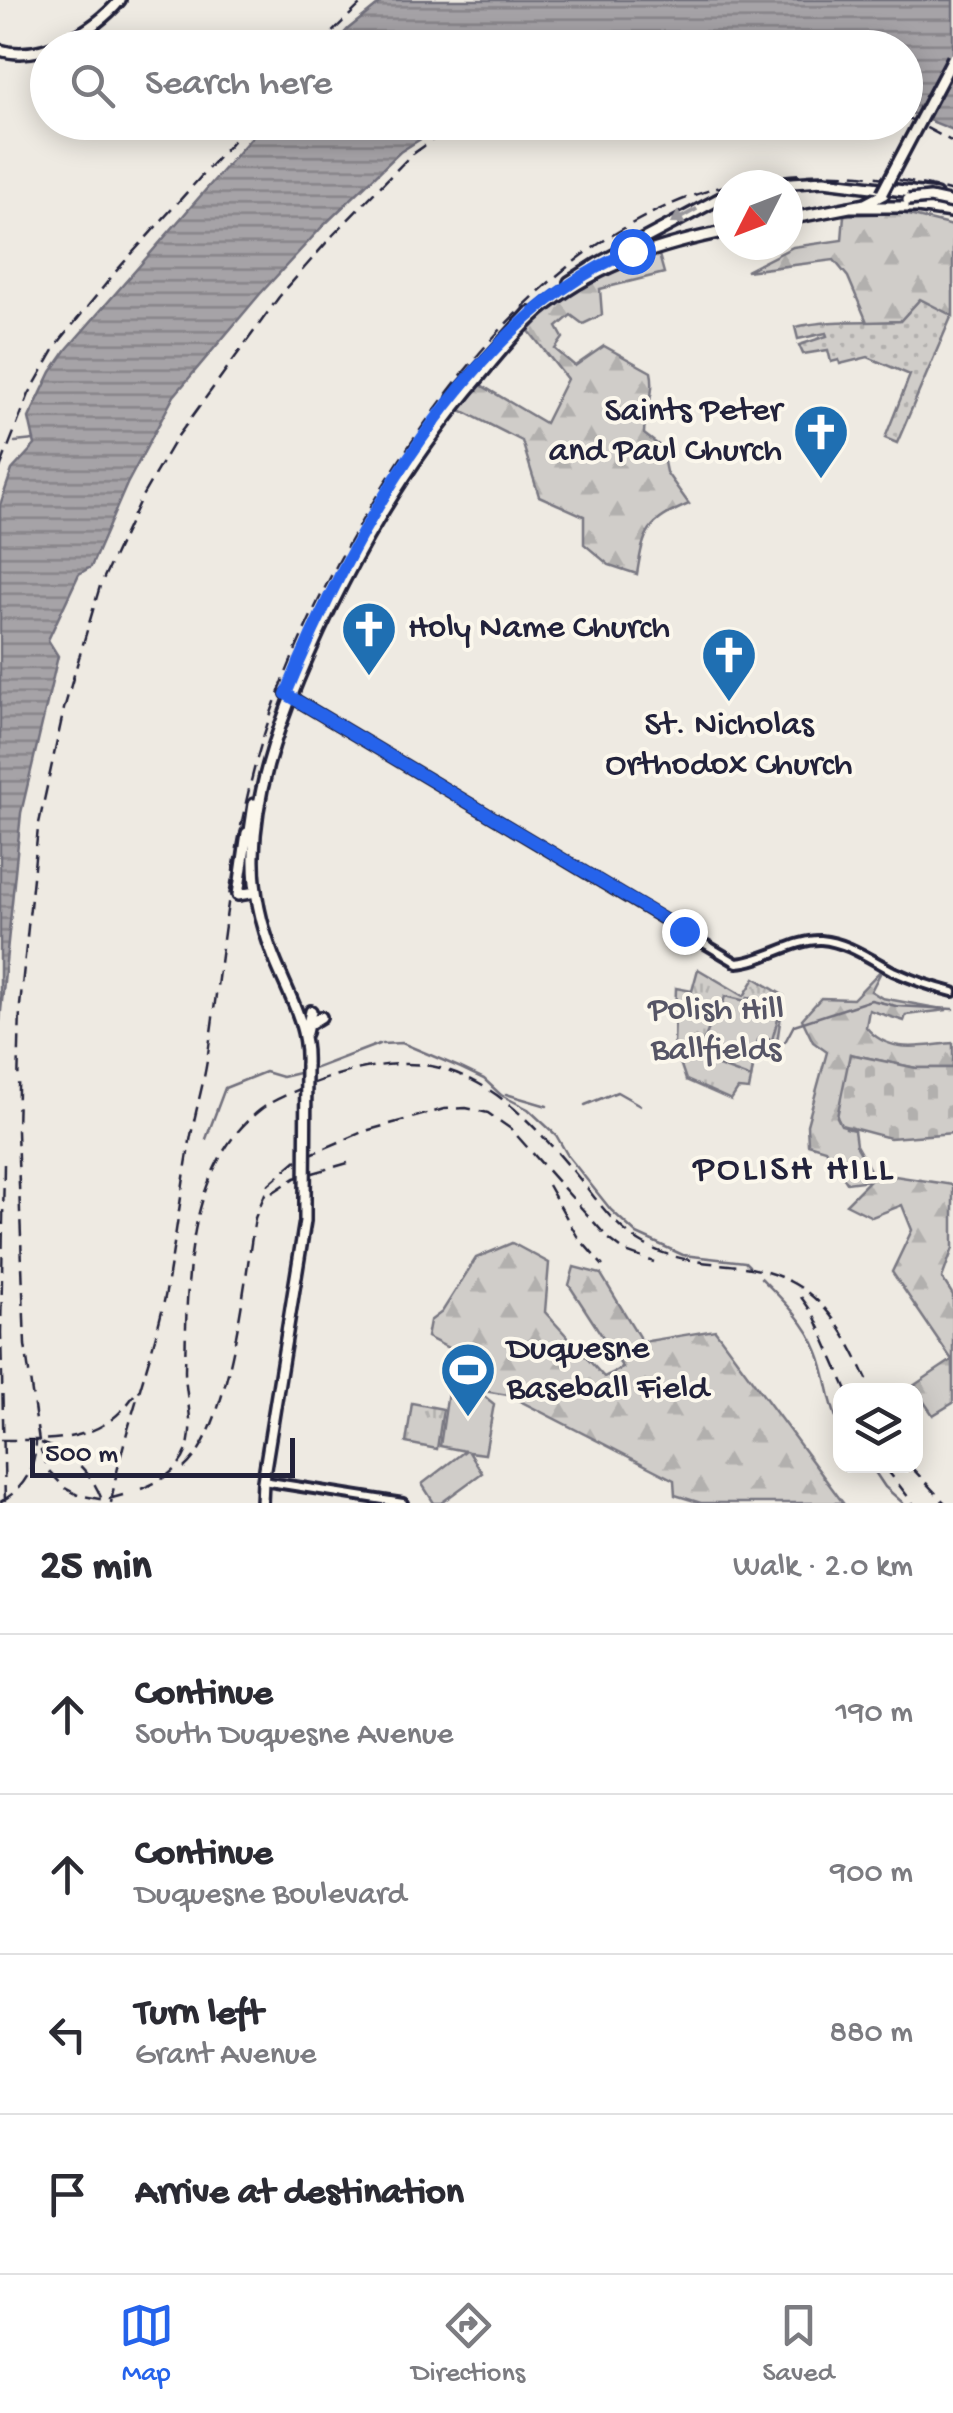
<!DOCTYPE html>
<html lang="en">
<head>
<meta charset="utf-8">
<style>
	:root { --surface:#fff; --page:#f7f7f7; --text:#2b2b33; --muted:#7c7c81; --line:#e1e1e2; --accent:#2563eb }
	body { margin:0; font-family:"Gochi Hand",sans-serif; background:var(--page); color:var(--text) }
	.controls { position:absolute; right:30px; bottom:30px; display:grid; overflow:hidden; border-radius:20px; box-shadow:0 5px 25px #0003 }
	.controls button { width:90px; height:90px; display:grid; place-items:center; padding:0; border:0; border-bottom:2px solid var(--line); background:var(--surface); color:var(--text); font:50px sans-serif }
	.compass { position:absolute; left:713px; top:170px; width:90px; height:90px; border-radius:50%; background:var(--surface); box-shadow:0 5px 25px #0003; rotate:228deg }
	.scale { position:absolute; left:30px; bottom:25px; width:265px; box-sizing:border-box; padding-left:10px; border:5px solid #22223b; border-top:0; font-size:28px; line-height:35px; white-space:nowrap; color:#22223b; -webkit-text-stroke:8px #fbf7ec; paint-order:stroke }
	.stop { position:absolute; width:30px; height:30px; margin:-22px; border:8px solid #2563eb; border-radius:50%; background:#fff }
	.stop.end { background:#2563eb; border-color:#fff; box-shadow:0 2px 10px #0008 }
	.list { margin:0; padding:0; list-style:none }
	h2 { display:flex; justify-content:space-between; align-items:center; height:130px; margin:0; padding:0 40px; font-size:42px }
	h2 small { font-size:32px; font-weight:400; color:var(--muted) }
	.list li { display:grid; grid-template-columns:65px 1fr auto; gap:30px; align-items:center; box-sizing:border-box; height:160px; padding:0 40px; border-top:2px solid var(--line) }
	.list b { display:block; font-size:38px; white-space:nowrap }
	.list p { margin:0; font-size:32px; white-space:nowrap; color:var(--muted) }
	.list em { font-size:32px; font-style:normal; color:var(--muted) }
	.icon { flex:none; width:55px; height:55px; fill:none; stroke:currentColor; stroke-width:2; stroke-linecap:round; stroke-linejoin:round }
	.map { position:relative; flex:none; width:953px; height:1503px; overflow:hidden }
	.search { position:absolute; background:var(--surface); box-shadow:0 5px 25px #0003; left:30px; right:30px; top:30px; height:110px; display:flex; align-items:center; gap:25px; box-sizing:border-box; padding:0 35px; border-radius:55px; color:var(--muted); font-size:38px }
	.sheet { height:770px; background:var(--surface) }
	nav { display:flex; justify-content:space-around; align-items:center; box-sizing:border-box; height:140px; border-top:2px solid var(--line); background:var(--surface); font-size:28px; color:var(--muted) }
	nav a { display:grid; justify-items:center; gap:5px }
	nav .on { color:var(--accent) }
	.map>svg:first-child { display:block }
	.grass { fill:url(#grass-dots); stroke:#797882; stroke-width:2.5 }
	.forest { fill:url(#forest-firs); stroke:#797882; stroke-width:2.5 }
	.cemetery { fill:url(#cemetery-stones); stroke:#797882; stroke-width:2.5 }
	.park { fill:url(#park-tufts); stroke:#797882; stroke-width:2.5 }
	.pitch { fill:#d0cdc9; stroke:#797882; stroke-width:2.5 }
	.water { fill:url(#water-rules); stroke:#716f7c; stroke-width:2.5 }
	.lines { fill:none; stroke-linecap:round; stroke-linejoin:round }
	.stream { stroke:#716f7c; stroke-width:2.5 }
	.minor-casing { stroke:#22223b; stroke-width:14 }
	.major-casing { stroke:#22223b; stroke-width:16 }
	.minor { stroke:#fbf7ec; stroke-width:6 }
	.major { stroke:#fbf7ec; stroke-width:9 }
	.rail { stroke:#22223b; stroke-width:2.5; stroke-dasharray:15 8; stroke-linecap:butt }
	.major-bridge-casing { stroke:#22223b; stroke-width:16; stroke-linecap:butt }
	.major-bridge { stroke:#fbf7ec; stroke-width:9 }
	.oneway { fill:#99979c }
	.route { stroke:#2563eb; stroke-width:12 }
	.labels { text-anchor:middle; dominant-baseline:central; stroke-width:8; stroke-linejoin:round; paint-order:stroke }
	.poi-label { font-size:35px; fill:#22223b; stroke:#fbf7ec; text-anchor:start }
	.park-label { font-size:35px; fill:#565566; stroke:#fbf7ec }
	.neighbourhood-label { font-size:38px; letter-spacing:2.5px; fill:#22223b; stroke:#fbf7ec }
</style>
</head>
<body>
<div class="map">
<svg width="953" height="1503" viewBox="0 0 953 1503">
	<defs>
		<pattern id="grass-dots" width="8" height="8" patternUnits="userSpaceOnUse" patternTransform="scale(2.5)"><rect width="8" height="8" fill="#d0cdc9"/><path d="M2 2h.1M6 6h.1" fill="none" stroke="#b2b0ae" stroke-width="1.8" stroke-linecap="round"/></pattern>
		<pattern id="forest-firs" width="22" height="20" patternUnits="userSpaceOnUse" patternTransform="scale(2.5)"><rect width="22" height="20" fill="#d0cdc9"/><path d="M5 1l3.5 6h-7zM16 11l3.5 6h-7z" fill="#b2b0ae"/></pattern>
		<pattern id="cemetery-stones" width="16" height="16" patternUnits="userSpaceOnUse" patternTransform="scale(2.5)"><rect width="16" height="16" fill="#d0cdc9"/><path d="M2 7V4a2 2 0 0 1 4 0v3zM10 15v-3a2 2 0 0 1 4 0v3z" fill="#b2b0ae"/></pattern>
		<pattern id="park-tufts" width="24" height="20" patternUnits="userSpaceOnUse" patternTransform="scale(2.5)"><rect width="24" height="20" fill="#d0cdc9"/><path d="M3 7l-1-3M5 7V3M7 7l1-3M15 17l-1-3M17 17v-4M19 17l1-3" fill="none" stroke="#b2b0ae"/></pattern>
		<pattern id="water-rules" width="6" height="5" patternUnits="userSpaceOnUse" patternTransform="scale(2.5)"><rect width="6" height="5" fill="#a6a3a7"/><path d="M0 2.5h6" fill="none" stroke="#878489"/></pattern>
	</defs>
	<rect width="100%" height="100%" fill="#eeeae2"/>
	<filter id="ink" filterUnits="userSpaceOnUse"><feTurbulence type="fractalNoise" baseFrequency=".01" numOctaves="2"/><feDisplacementMap in="SourceGraphic" scale="20" xChannelSelector="R" yChannelSelector="G"/><feConvolveMatrix kernelMatrix="1 2 1 2 8 2 1 2 1" color-interpolation-filters="sRGB"/></filter>
	<g filter="url(#ink)">
		<path class="grass" d="M920 299 952 315 897 443 885 438 910 375 868 357 840 364 839 360 831 362 828 350 803 354 799 345 827 336 826 333 798 339 795 327C830 319 864 322 900 321Z"/>
		<path class="forest" d="M901 213 953 226V316L920 299 900 321 867 322 848 277 834 260 746 271 793 247 842 240 844 215Z
			M659 255 664 273 600 289 602 315 583 324 571 315 557 327 563 338 555 349 575 366 604 346 651 372C656 394 644 412 644 434L661 447 666 472 689 504C647 522 644 530 637 574L609 565 584 544V516L539 496 522 441 459 409 479 384 545 423 567 379 529 331C563 290 608 267 659 255Z
			M883 968 871 991 882 998 947 1010 906 1015 904 1021 869 1010 866 1027C889 1055 921 1046 953 1043V1068H916L850 1054 846 1128 854 1130 856 1145 874 1177 895 1176 953 1185V1248L942 1278 953 1295V1403L933 1415 913 1386 952 1360 892 1272 912 1230 902 1205 872 1217 846 1204 870 1180 847 1183 825 1149 808 1144 807 1125 827 1052 813 1042 802 1019 821 998 853 999Z
			M512 1243 549 1263 545 1312 604 1377 623 1368 569 1285 574 1267 601 1274 642 1342 715 1330 843 1503H701L675 1495 674 1480 508 1395 447 1385 452 1350 427 1337 430 1321 442 1312 476 1258Z"/>
		<path class="cemetery" d="M850 1054 916 1068H953V1133L890 1138 841 1125 837 1117Z"/>
		<path class="park" d="M698 969 744 996 755 978 784 996 777 1042 758 1040 749 1090 738 1089 731 1100 686 1080 674 1045 676 988 692 991Z
			M412 1403 443 1409 437 1449 406 1443Z"/>
		<path class="pitch" d="M725 996 746 1001 748 997 777 1006 780 1011 772 1040 762 1037 758 1040 751 1078 697 1058 713 1018 719 1019Z
			M465 1391 484 1396 494 1404 485 1454 469 1452 482 1473 441 1503H434L422 1484 465 1451 440 1446 448 1392Z"/>
		<path class="water" d="M384 0H953V130L906 111V48H331L348 29Z
			M264 123H446L400 152 322 227 260 294 174 396 127 484 91 567 79 574 48 640 58 656 21 813 0 1021V505L12 470 35 445 29 418 51 372 67 349Z"/>
		<g class="lines">
			<path class="stream" d="M15 442 34 440
				M785 1042 794 1025 871 1000 896 1006 953 1009
				M382 1044 402 1043 461 1068 484 1079 501 1095 528 1109 556 1135 568 1156 611 1210 637 1234 683 1255 745 1262 749 1266
				M311 1070 379 1044
				M506 1094 547 1106
				M585 1105 617 1092 640 1105
				M206 1139 225 1088 265 1072 282 1077 303 1072
				M761 1278C782 1299 807 1323 818 1352 828 1376 828 1403 840 1427
				M871 1466 885 1487 903 1503"/>
			<g class="minor-casing">
				<path id="minor" d="M286 694 737 963C765 961 795 939 821 940 847 942 870 959 893 971 913 980 932 987 953 992
					M263 1481 403 1503"/>
			</g>
			<g class="major-casing">
				<path id="major" d="M0 50C40 63 96 30 120 0
					M760 185 824 181 936 195
					M933 202 953 209
					M849 207H917L951 212
					M788 219 865 204 884 194
					M569 282 597 264 728 194
					M453 398 529 313
					M247 833 238 895 256 892
					M249 838 254 804
					M308 1025 321 1017
					M306 1033 311 1011
					M306 1065C308 1024 289 996 274 958 261 925 253 891 254 855 255 795 275 735 298 680 344 569 402 468 480 376 501 351 522 324 548 304 601 263 663 244 728 231
					M262 1503 263 1481 305 1221V1200"/>
			</g>
			<use href="#minor" class="minor"/>
			<use href="#major" class="major"/>
			<path class="rail" d="M316 48 365 0
				M906 117 953 142
				M0 468 29 394 58 343 118 269 250 122
				M4 1164 1 1333 5 1503
				M548 1185 577 1236 603 1266
				M272 1193 295 1178 348 1163
				M801 1297 814 1315 847 1390
				M0 1440C52 1440 102 1444 134 1395
				M41 1443C72 1453 93 1473 103 1503
				M884 1466 913 1503
				M910 1466 945 1503
				M184 1468C231 1427 244 1281 255 1218L269 1184 297 1160 365 1131 444 1109 466 1108 488 1113 511 1129 608 1238 626 1252 654 1262
				M141 1489C160 1481 178 1472 186 1452 196 1425 185 1397 185 1370 187 1284 185 1169 260 1110 274 1099 291 1093 307 1086 344 1070 399 1057 440 1068 502 1084 545 1137 584 1184 601 1206 618 1229 642 1243 669 1259 699 1262 729 1265 814 1273 839 1318 872 1390
				M123 1495 105 1500 78 1495 65 1488 49 1471 40 1448 25 1345 17 1131 20 1006 38 828 64 709 100 586 141 498 175 440 279 297 333 235 410 156 458 122
				M0 1502C24 1489 36 1468 36 1440
				M111 1503C123 1427 155 1356 168 1281 176 1234 182 1187 190 1141 195 1112 204 1084 208 1054 223 950 231 843 262 741 292 643 341 550 397 464 531 260 696 122 953 192"/>
			<g class="major-bridge-casing">
				<path id="major-bridge" d="M882 193 953 58
					M908 200 930 198 953 203
					M305 1200 306 1065"/>
			</g>
			<use href="#major-bridge" class="major-bridge"/>
		</g>
		<defs><path id="oneway-solid" d="M-6-.8H1V-3.2L6.5 0L1 3.2V.8H-6Z" transform="scale(2.5)"/></defs>
		<use class="oneway" href="#oneway-solid" transform="translate(684 216) rotate(151)"/>
	</g>
	<g class="lines" filter="url(#ink)">
		<path class="route" d="M632 251C471 315 348 539 286 694L684 931"/>
	</g>
	<defs>
		<g id="church-pin" transform="scale(2.875)"><path d="M0 17L-7.5 6A9.5 9.5 0 1 1 7.5 6Z" fill="#1f6fb2" stroke="#fbf7ec"/><path d="M-1.2-6h2.4v3.5h3.3v2.4h-3.3V6h-2.4V-.1h-3.3v-2.4h3.3Z" fill="#fff"/></g>
		<g id="stadium-pin" transform="scale(2.875)"><path d="M0 17L-7.5 6A9.5 9.5 0 1 1 7.5 6Z" fill="#1f6fb2" stroke="#fbf7ec"/><path d="M0-5a6.5 5 0 1 0 0 10a6.5 5 0 1 0 0-10ZM-3.5-1.8h7v3.6h-7Z" fill="#fff"/></g>
	</defs>
	<g fill-rule="evenodd">
		<use href="#church-pin" x="821" y="432"/>
		<use href="#church-pin" x="369" y="629"/>
		<use href="#church-pin" x="729" y="655"/>
		<use href="#stadium-pin" x="468" y="1370"/>
	</g>
	<g class="labels">
		<g class="poi-label">
			<text x="782" y="412" text-anchor="end">Saints Peter<tspan x="782" dy="40">and Paul Church</tspan></text>
			<text x="408" y="629">Holy Name Church</text>
			<text x="729" y="726" text-anchor="middle">St. Nicholas<tspan x="729" dy="40">Orthodox Church</tspan></text>
			<text x="507" y="1350">Duquesne<tspan x="507" dy="40">Baseball Field</tspan></text>
		</g>
		<g class="park-label">
			<text x="716" y="1011">Polish Hill<tspan x="716" dy="40">Ballfields</tspan></text>
		</g>
		<g class="neighbourhood-label">
			<text x="794" y="1171">POLISH HILL</text>
		</g>
	</g>
</svg>
<div class="controls">
<button><svg class="icon" aria-label="layers" viewBox="0 0 24 24"><path d="M12 4l9 5-9 5-9-5zM3 14l9 5 9-5"/></svg></button>
</div>
<svg class="compass" viewBox="-18 -18 36 36"><path d="M0-13l5 13h-10z" fill="#e53935"/><path d="M0 13l5-13h-10z" fill="#7c7c81"/></svg>
<div class="scale">500 m</div>
<div class="stop" style="left:632px;top:251px"></div>
<div class="stop end" style="left:684px;top:931px"></div>
<div class="search"><svg class="icon" aria-label="search" viewBox="0 0 24 24"><circle cx="10" cy="10" r="6"/><path d="M15 15l6 6"/></svg>Search here</div>
</div>
<section class="sheet">
<h2>25 min<small>Walk · 2.0 km</small></h2>
<ul class="list">
<li><svg class="icon" aria-label="ahead" viewBox="0 0 24 24"><path d="M12 20V5M6 11l6-6 6 6"/></svg><div><b>Continue</b><p>South Duquesne Avenue</p></div><em>190 m</em></li>
<li><svg class="icon" aria-label="ahead" viewBox="0 0 24 24"><path d="M12 20V5M6 11l6-6 6 6"/></svg><div><b>Continue</b><p>Duquesne Boulevard</p></div><em>900 m</em></li>
<li><svg class="icon" aria-label="left" viewBox="0 0 24 24"><path d="M17 20v-9H6M10 6l-5 5 5 5"/></svg><div><b>Turn left</b><p>Grant Avenue</p></div><em>880 m</em></li>
<li><svg class="icon" aria-label="arrive" viewBox="0 0 24 24"><path d="M6 21V4h12l-3 4 3 4H6"/></svg><div><b>Arrive at destination</b></div></li>
</ul>
</section>
<nav>
<a class="on"><svg class="icon" aria-label="map" viewBox="0 0 24 24"><path d="M3 6l6-2 6 2 6-2v14l-6 2-6-2-6 2zM9 4v14M15 6v14"/></svg>Map</a>
<a><svg class="icon" aria-label="directions" viewBox="0 0 24 24"><path d="M12 3l9 9-9 9-9-9zM9 14v-3h6M13 9l2 2-2 2"/></svg>Directions</a>
<a><svg class="icon" aria-label="saved" viewBox="0 0 24 24"><path d="M7 4h10v16l-5-4-5 4z"/></svg>Saved</a>
</nav>
</body>
</html>
